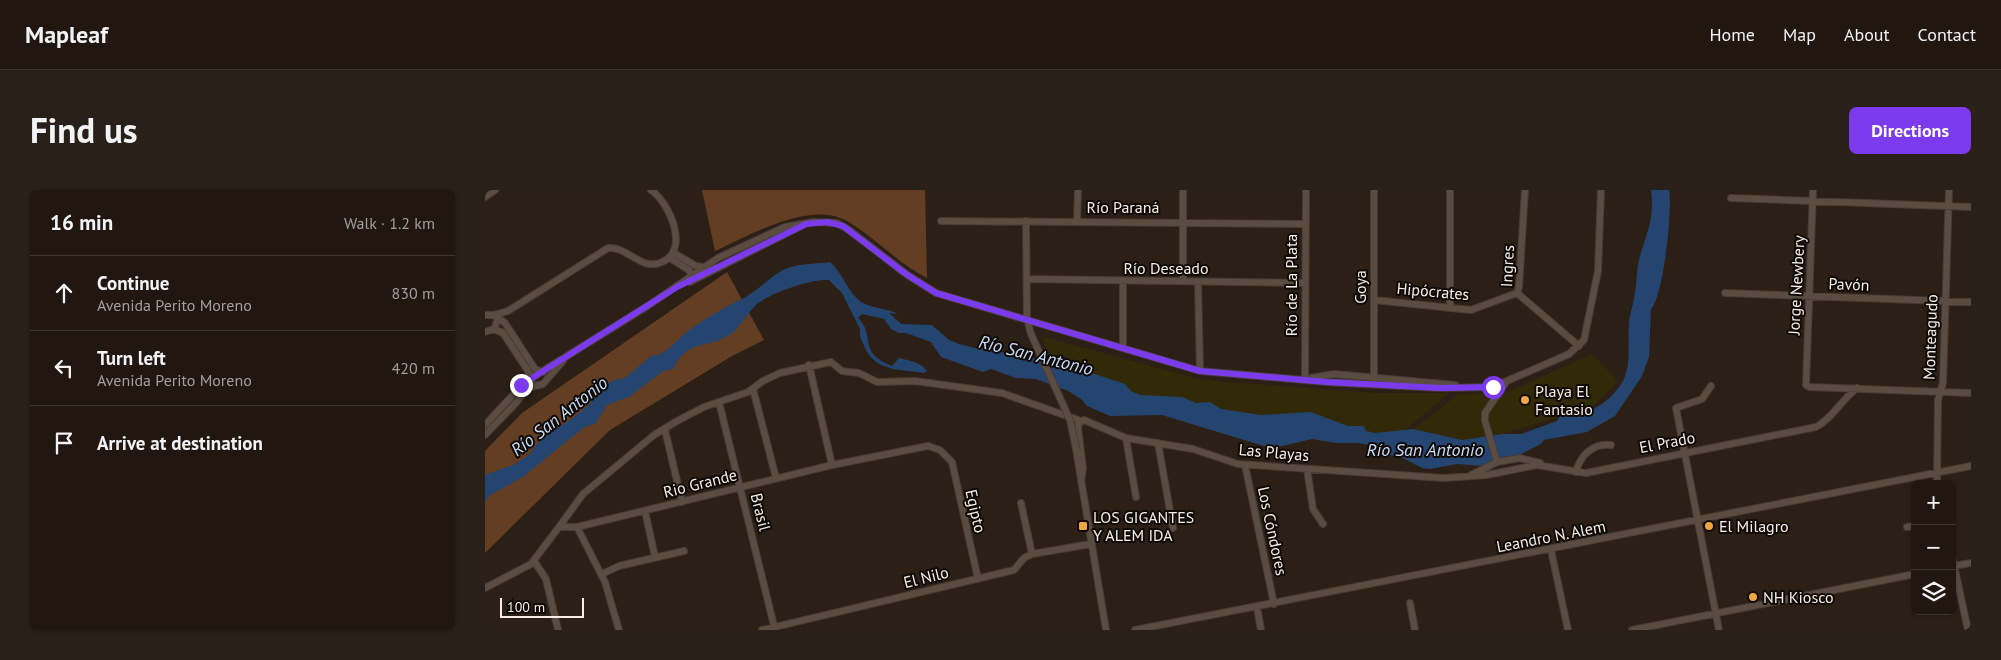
<!DOCTYPE html>
<html lang="en">
<head>
<meta charset="utf-8">
<style>
	:root { --surface:#211710; --page:#292019; --text:#f1f3f6; --muted:#a29f9f; --line:#3e3630; --accent:#7c3aed }
	body { margin:0; font-family:"PT Sans",sans-serif; background:var(--page); color:var(--text) }
	.controls { position:absolute; right:15px; bottom:15px; display:grid; overflow:hidden; border-radius:8px; box-shadow:0 1px 4px #0004 }
	.controls button { width:45px; height:45px; display:grid; place-items:center; padding:0; border:0; border-bottom:1px solid var(--line); background:var(--surface); color:var(--text); font:25px sans-serif }
	.scale { position:absolute; left:15px; bottom:12px; width:84px; box-sizing:border-box; padding-left:5px; border:2px solid #f6ede7; border-top:0; font-size:14px; line-height:18px; white-space:nowrap; color:#f6ede7; -webkit-text-stroke:4px #100a07; paint-order:stroke }
	.stop { position:absolute; width:15px; height:15px; margin:-11px; border:4px solid #7c3aed; border-radius:50%; background:#fff }
	.stop.end { background:#7c3aed; border-color:#fff; box-shadow:0 1px 5px #0008 }
	.list { margin:0; padding:0; list-style:none }
	h2 { display:flex; justify-content:space-between; align-items:center; height:65px; margin:0; padding:0 20px; font-size:21px }
	h2 small { font-size:16px; font-weight:400; color:var(--muted) }
	.list li { display:grid; grid-template-columns:32px 1fr auto; gap:15px; align-items:center; box-sizing:border-box; height:75px; padding:0 20px; border-top:1px solid var(--line) }
	.list b { display:block; font-size:19px; white-space:nowrap }
	.list p { margin:0; font-size:16px; white-space:nowrap; color:var(--muted) }
	.list em { font-size:16px; font-style:normal; color:var(--muted) }
	.icon { flex:none; width:28px; height:28px; fill:none; stroke:currentColor; stroke-width:2; stroke-linecap:round; stroke-linejoin:round }
	.map { position:relative; flex:none; width:1486px; height:440px; overflow:hidden; border-radius:8px }
	header { display:flex; align-items:center; gap:30px; box-sizing:border-box; height:70px; padding:0 25px; background:var(--surface); border-bottom:1px solid var(--line) }
	header strong { font-size:24px }
	nav { display:flex; gap:28px; margin-inline-start:auto; font-size:18px }
	.intro { display:flex; align-items:center; justify-content:space-between; box-sizing:border-box; height:120px; padding:0 30px }
	h1 { margin:0; font-size:35px }
	.button { padding:12px 22px; border-radius:8px; background:var(--accent); color:#fff; font-size:18px; font-weight:700 }
	main { display:flex; gap:30px; padding:0 30px }
	aside { flex:1; background:var(--surface); border-radius:8px; box-shadow:0 1px 4px #0004 }
	.map>svg:first-child { display:block }
	.green { fill:#633e23 }
	.sand { fill:#312907 }
	.water { fill:#254571 }
	.lines { fill:none; stroke-linecap:round; stroke-linejoin:round }
	.minor-casing { stroke:#463b35; stroke-width:8 }
	.minor { stroke:#5b4c42; stroke-width:6 }
	.minor-bridge-casing { stroke:#463b35; stroke-width:8; stroke-linecap:butt }
	.minor-bridge { stroke:#5b4c42; stroke-width:6 }
	.route { stroke:#7c3aed; stroke-width:6 }
	.poi-dot { fill:#f0a63f; stroke:#100a07; stroke-width:2 }
	.labels { text-anchor:middle; dominant-baseline:central; stroke-width:4; stroke-linejoin:round; paint-order:stroke }
	.street-label { font-size:16px; fill:#f6ede7; stroke:#100a07 }
	.poi-label { font-size:16px; fill:#f6ede7; stroke:#100a07; text-anchor:start }
	.water-label { font-size:18px; font-style:italic; fill:#c7dcf9; stroke:#100a07 }
</style>
</head>
<body>
<header>
<strong>Mapleaf</strong>
<nav><a>Home</a><a>Map</a><a>About</a><a>Contact</a></nav>
</header>
<div class="intro"><h1>Find us</h1><a class="button">Directions</a></div>
<main>
<aside>
<h2>16 min<small>Walk · 1.2 km</small></h2>
<ul class="list">
<li><svg class="icon" aria-label="ahead" viewBox="0 0 24 24"><path d="M12 20V5M6 11l6-6 6 6"/></svg><div><b>Continue</b><p>Avenida Perito Moreno</p></div><em>830 m</em></li>
<li><svg class="icon" aria-label="left" viewBox="0 0 24 24"><path d="M17 20v-9H6M10 6l-5 5 5 5"/></svg><div><b>Turn left</b><p>Avenida Perito Moreno</p></div><em>420 m</em></li>
<li><svg class="icon" aria-label="arrive" viewBox="0 0 24 24"><path d="M6 21V4h12l-3 4 3 4H6"/></svg><div><b>Arrive at destination</b></div></li>
</ul>
</aside>
<div class="map">
<svg width="1486" height="440" viewBox="0 0 1486 440">
	<rect width="100%" height="100%" fill="#2c1f16"/>
	<path class="green" d="M217 0H440L442 88C412 73 389 46 360 30 324 11 264 45 230 61Z
		M242 82 279 150 247 166 125 240 0 363V261L37 223Z"/>
	<path class="sand" d="M556 146 717 190 891 203H964L910 249 652 207 570 176Z
		M1107 164 1133 191 1108 216 980 256 913 251 974 204 1021 203Z"/>
	<path class="water" d="M1166 0H1184C1188 17 1178 109 1166 119L1164 167 1157 186 1130 226 1102 242 1059 250 1056 254 1036 264 998 276 972 274 945 279 937 278 918 268 899 264 884 255 874 253H851L827 249 797 256H779L677 225 625 226 602 216 596 209 583 201 551 189 531 188 506 179 498 182 456 167 446 152 421 143H414L406 139 399 129 377 124 373 128C392 147 371 161 407 176L414 168C425 171 435 172 442 181L439 183C416 179 391 182 380 158 377 151 374 147 375 139L357 103 344 90C325 89 288 102 272 114 263 122 257 135 247 143 225 160 203 147 188 179L178 181 144 207 122 215 111 233 98 238 39 286 4 306 0 312V285L28 275 44 265 56 249 88 228 105 214 110 206 114 205 119 196 129 190 140 188 166 166C179 166 188 154 197 146 213 132 240 117 259 108 275 100 286 84 303 78 316 73 332 74 345 72 358 83 363 104 378 113 390 119 401 118 413 124L404 123 416 134 447 135 464 150 474 154 490 158 504 157 528 166 570 171 640 194 646 201 655 205 697 207 711 213 725 212 736 219 776 225 826 222 863 236H879L881 241 890 243 928 239 977 250 1018 244H1036L1072 231 1077 222 1099 214 1101 222C1116 217 1130 205 1138 191 1147 173 1142 153 1144 134 1144 125 1148 117 1149 108 1152 96 1151 83 1154 70 1161 43 1170 30 1166 0Z"/>
	<g class="lines">
		<g class="minor-casing">
			<path id="minor" d="M698 0V91
				M965 0V118
				M1328 0 1321 195 1324 197 1486 203
				M0 7 10 0
				M1246 8 1486 17
				M456 31 819 34
				M541 31 542 129 546 144
				M592 31 593 0
				M189 63 211 76 219 77
				M185 68 204 80 207 87
				M542 89 819 93
				M205 92 316 36
				M713 92 715 181
				M1032 103 1034 97 1040 0
				M1032 103 1094 156
				M1240 103 1486 112
				M889 110 986 120 1032 103
				M0 125H9L13 129 9 139 0 142
				M9 125 23 121 123 58C143 56 156 82 177 72 205 60 185 13 166 0
				M12 127 20 133 50 179 58 182
				M9 139 18 143 45 184 47 190
				M638 158V92
				M324 175 347 275
				M826 188 849 184 970 195
				M820 189 821 0
				M889 194V0
				M1226 196 1217 209 1191 218 1234 440
				M268 199 291 288
				M234 212 290 440
				M0 235 40 192 161 117 233 68 300 37 328 32 352 33 364 40 421 84 451 103 715 181 842 192 955 198 1008 197 1084 164 1099 150 1113 81 1116 0
				M180 240 197 312
				M0 245 31 213 42 198 58 194 78 171
				M641 248 651 307
				M673 253 688 338
				M591 259 621 440
				M1012 272 1035 268 1055 273
				M760 275 789 414
				M822 279 828 319 838 334
				M1091 282C1095 266 1107 253 1126 255
				M986 285 1012 272 1000 231V223L1021 192
				M596 292 598 278 593 238 594 233 599 230 641 248 708 259 753 274 959 288 1002 285 1052 275 1101 283 1331 237C1347 229 1357 209 1372 198
				M1452 294 1453 210 1458 193 1464 0
				M536 313 547 364
				M160 321 170 367
				M74 337 98 304 169 245 192 231 219 217 263 202 278 191 295 183 346 172 357 181 374 183 392 192 430 191 517 203 596 231
				M92 337 120 392 134 440
				M1422 337 1430 336
				M1066 360 1083 440
				M1467 366 1483 440
				M49 371 61 389 73 440
				M1468 376 1486 373
				M117 384 134 376 199 361
				M0 398 46 374 74 337H92L347 275 443 256 455 260 467 272 493 389
				M925 413 930 440
				M772 417 776 440
				M277 440 529 380 539 368 547 364 606 354
				M650 440 1486 276
				M1147 440 1430 384"/>
		</g>
		<use href="#minor" class="minor"/>
		<g class="minor-bridge-casing">
			<path id="minor-bridge" d="M546 144 585 230 591 259"/>
		</g>
		<use href="#minor-bridge" class="minor-bridge"/>
	</g>
	<g class="lines">
		<path class="route" d="M36 195 192 97 321 34 342 32 358 36 421 84 451 103 715 181 842 192 955 198 1008 197"/>
	</g>
	<g class="poi-dot">
		<circle cx="1040" cy="210" r="5"/>
		<rect x="593" y="331" width="10" height="10" rx="2.5"/>
		<circle cx="1224" cy="336" r="5"/>
		<circle cx="1268" cy="407" r="5"/>
	</g>
	<g class="labels">
		<g class="street-label">
			<text x="638" y="17">Río Paraná</text>
			<text transform="translate(1022 76) rotate(-87)">Ingres</text>
			<text x="681" y="78">Río Deseado</text>
			<text transform="translate(1364 94) rotate(2)">Pavón</text>
			<text transform="translate(806 95) rotate(-90)">Río de La Plata</text>
			<text transform="translate(1311 95) rotate(-87)">Jorge Newbery</text>
			<text transform="translate(875 97) rotate(-90)">Goya</text>
			<text transform="translate(948 101) rotate(5)">Hipócrates</text>
			<text transform="translate(1445 147) rotate(-88)">Monteagudo</text>
			<text transform="translate(1182 252) rotate(-11)">El Prado</text>
			<text transform="translate(789 262) rotate(5)">Las Playas</text>
			<text transform="translate(215 293) rotate(-14)">Rio Grande</text>
			<text transform="translate(491 321) rotate(77)">Egipto</text>
			<text transform="translate(276 322) rotate(76)">Brasil</text>
			<text transform="translate(788 341) rotate(78)">Los Cóndores</text>
			<text transform="translate(1066 346) rotate(-11)">Leandro N. Alem</text>
			<text transform="translate(441 387) rotate(-14)">El Nilo</text>
		</g>
		<g class="poi-label">
			<text x="1050" y="201">Playa El<tspan x="1050" dy="18">Fantasio</tspan></text>
			<text x="608" y="327">LOS GIGANTES<tspan x="608" dy="18">Y ALEM IDA</tspan></text>
			<text x="1234" y="336">El Milagro</text>
			<text x="1278" y="407">NH Kiosco</text>
		</g>
		<g class="water-label">
			<text transform="translate(551 165) rotate(14)">Río San Antonio</text>
			<text transform="translate(74 226) rotate(-38)">Río San Antonio</text>
			<text x="940" y="259">Río San Antonio</text>
		</g>
	</g>
</svg>
<div class="controls">
<button>+</button>
<button>−</button>
<button><svg class="icon" aria-label="layers" viewBox="0 0 24 24"><path d="M12 4l9 5-9 5-9-5zM3 14l9 5 9-5"/></svg></button>
</div>
<div class="scale">100 m</div>
<div class="stop" style="left:1008px;top:197px"></div>
<div class="stop end" style="left:36px;top:195px"></div>
</div>
</main>
</body>
</html>
